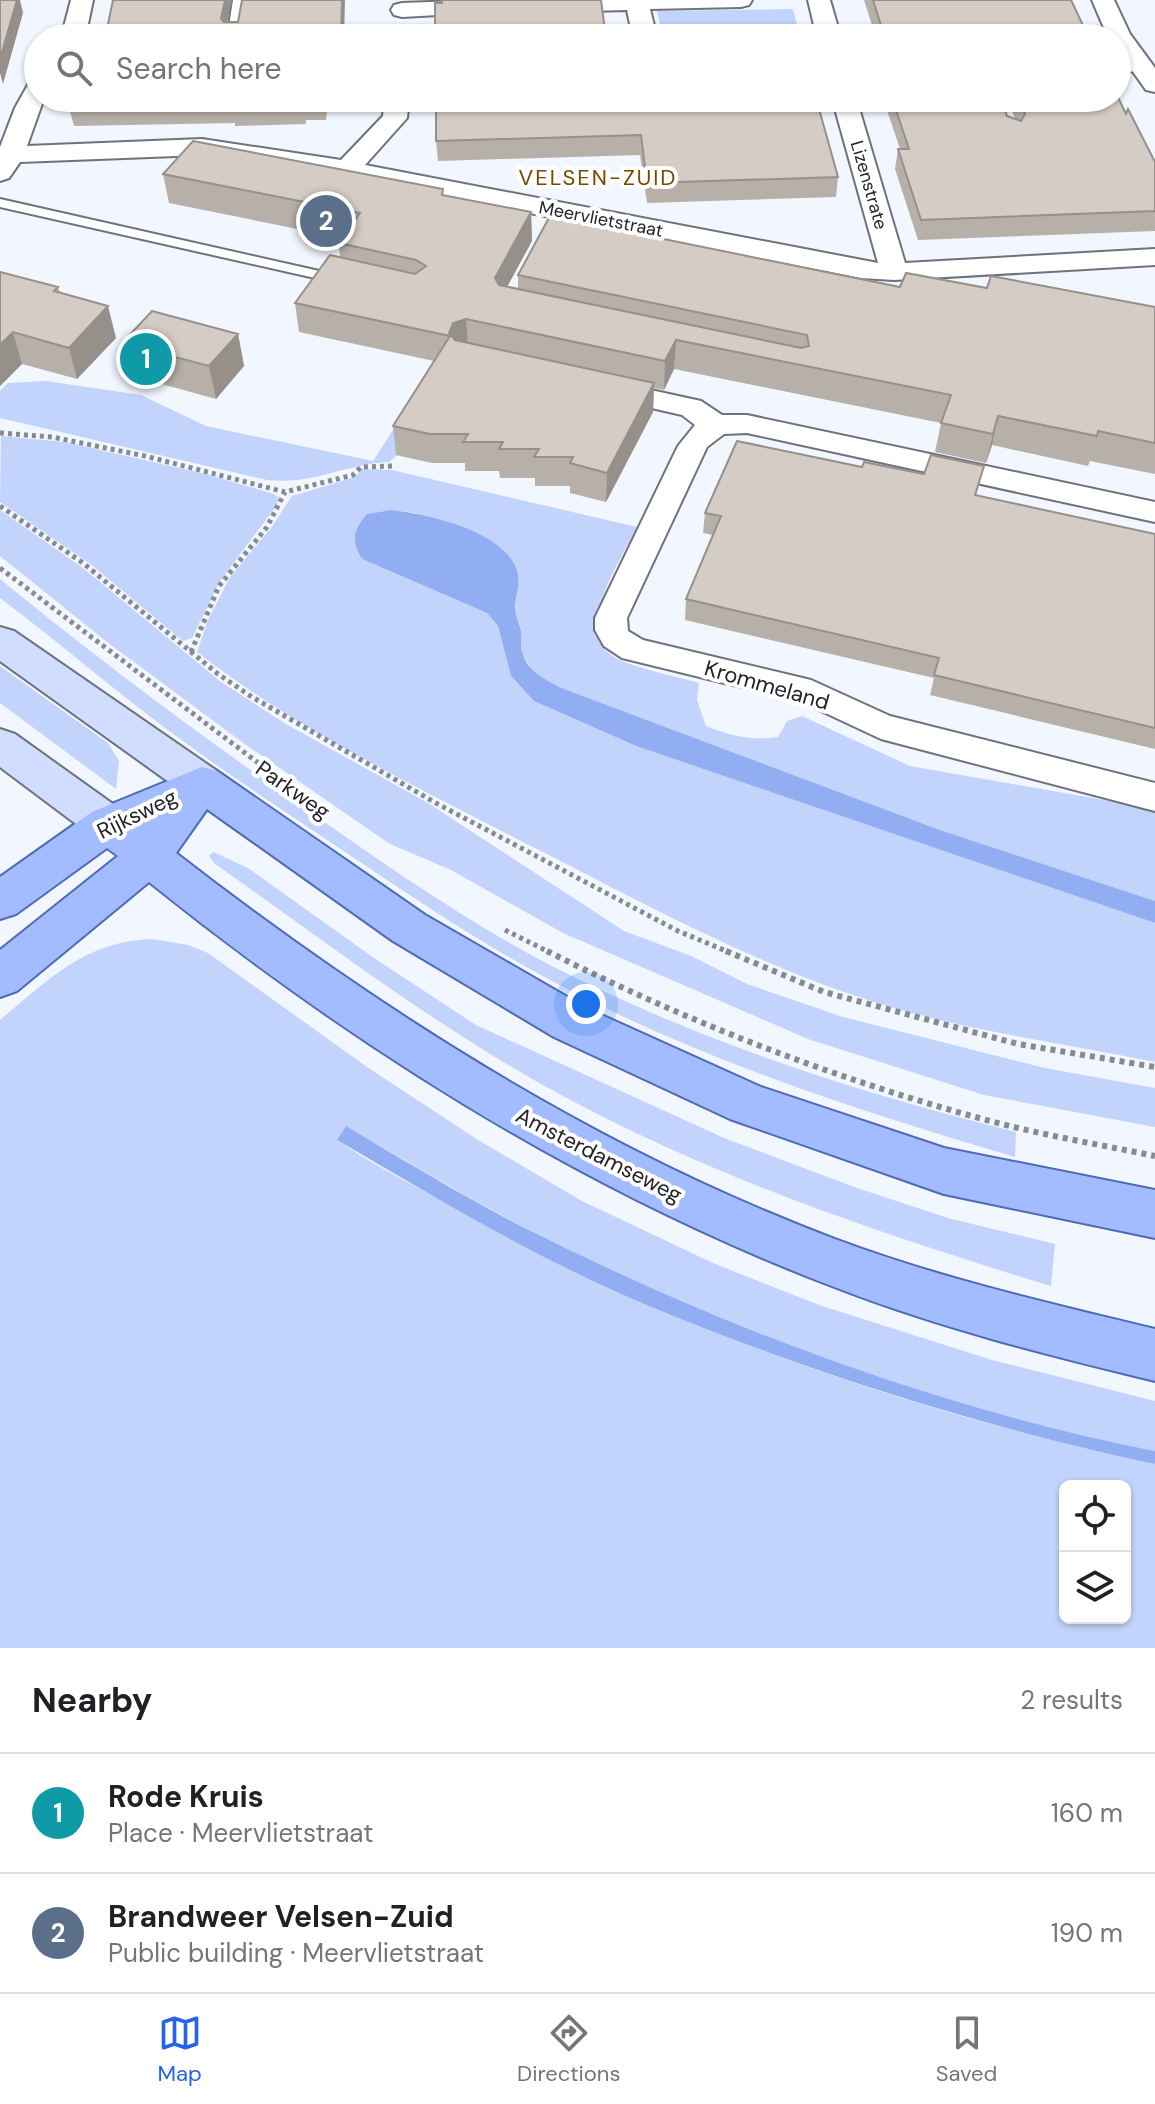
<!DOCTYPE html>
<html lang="en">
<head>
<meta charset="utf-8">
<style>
	:root { --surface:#fff; --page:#f2f2f2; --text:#202124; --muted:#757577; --line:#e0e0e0; --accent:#2563eb }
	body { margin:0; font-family:"DM Sans",sans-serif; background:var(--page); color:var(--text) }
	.controls { position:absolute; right:24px; bottom:24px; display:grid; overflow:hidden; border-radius:12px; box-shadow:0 2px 6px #0004 }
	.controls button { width:72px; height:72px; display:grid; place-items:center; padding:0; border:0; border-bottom:2px solid var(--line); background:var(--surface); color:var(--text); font:40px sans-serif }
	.you { position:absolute; left:586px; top:1004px; width:28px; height:28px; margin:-20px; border:6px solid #fff; border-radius:50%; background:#1a73e8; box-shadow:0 0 0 12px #1a73e833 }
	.badge { display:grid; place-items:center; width:52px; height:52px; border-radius:50%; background:var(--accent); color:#fff; font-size:26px; font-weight:700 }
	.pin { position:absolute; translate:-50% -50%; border:4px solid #fff; box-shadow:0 2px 8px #0006 }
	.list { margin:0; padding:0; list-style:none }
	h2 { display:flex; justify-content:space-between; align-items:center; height:104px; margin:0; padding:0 32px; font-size:34px }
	h2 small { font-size:26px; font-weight:400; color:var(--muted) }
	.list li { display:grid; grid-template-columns:52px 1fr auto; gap:24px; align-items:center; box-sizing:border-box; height:120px; padding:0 32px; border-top:2px solid var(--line) }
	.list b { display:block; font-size:30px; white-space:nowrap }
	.list p { margin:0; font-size:26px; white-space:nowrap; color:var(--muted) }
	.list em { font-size:26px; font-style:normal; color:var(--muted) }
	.icon { flex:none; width:44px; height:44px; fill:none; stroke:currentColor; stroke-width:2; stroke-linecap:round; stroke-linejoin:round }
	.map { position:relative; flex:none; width:1155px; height:1648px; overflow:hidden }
	.search { position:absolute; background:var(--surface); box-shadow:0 2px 6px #0004; left:24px; right:24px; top:24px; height:88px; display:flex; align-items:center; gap:20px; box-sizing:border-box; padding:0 28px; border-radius:44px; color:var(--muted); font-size:30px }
	.sheet { height:344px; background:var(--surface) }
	nav { display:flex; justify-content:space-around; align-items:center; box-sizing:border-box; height:112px; border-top:2px solid var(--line); background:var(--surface); font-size:22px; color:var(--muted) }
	nav a { display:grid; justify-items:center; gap:4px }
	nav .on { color:var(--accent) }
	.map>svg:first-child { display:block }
	.green { fill:#c2d4fc; fill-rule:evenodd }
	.water { fill:#91aef2 }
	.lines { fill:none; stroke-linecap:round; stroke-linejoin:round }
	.service-casing { stroke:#6e727b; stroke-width:4 }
	.minor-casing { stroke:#6e727b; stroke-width:4 }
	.secondary-casing { stroke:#6e727b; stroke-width:4 }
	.primary-casing { stroke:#4d6ab4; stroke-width:4 }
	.path-far1 { stroke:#878a90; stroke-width:5; stroke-dasharray:4 4; stroke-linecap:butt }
	.path { stroke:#878a90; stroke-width:6; stroke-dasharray:5 5; stroke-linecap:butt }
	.service { fill:#fff; fill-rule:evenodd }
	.minor { fill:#fff; fill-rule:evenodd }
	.secondary { fill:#d0ddff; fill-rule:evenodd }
	.primary { fill:#a2bcff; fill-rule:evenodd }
	.wall { fill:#b7b0a9 }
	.shaded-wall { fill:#95908a }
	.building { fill:#d5cdc5; stroke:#95908a; stroke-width:2 }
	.labels { text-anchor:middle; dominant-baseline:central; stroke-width:8; stroke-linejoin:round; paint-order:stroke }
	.far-street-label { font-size:18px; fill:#232428; stroke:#fff }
	.far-quarter-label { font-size:22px; letter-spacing:2px; fill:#784600; stroke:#fff }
	.street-label { font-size:22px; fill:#232428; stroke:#fff }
</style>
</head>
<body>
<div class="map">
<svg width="1155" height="1648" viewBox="0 0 1155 1648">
	<rect width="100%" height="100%" fill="#f2f6fe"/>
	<path class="green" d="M793 9 800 38H663L657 11Z
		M453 337 406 447 389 462C344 464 315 485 267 480L0 418V391L8 383 46 381 141 395 206 426 373 461Z
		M1 436 65 442 206 474 274 494 278 497 277 505 220 581 192 638 183 641 93 566 0 502Z
		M362 469 392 470 637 527C622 559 574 627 611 655 624 666 680 677 699 683L697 700 706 726C731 736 752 741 778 737L787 721 802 716 910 766 1155 809V901L940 830 559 687 536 675 522 655 521 629 515 611 519 577 416 513 391 510 367 514 362 559 487 613 498 626 511 676 534 701 636 746 1155 923V1062C1074 1046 992 1034 912 1013 779 978 653 908 531 846 420 789 296 729 197 652L208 620 230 577 271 528 292 496 355 477Z
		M0 510 83 568 221 682 286 724 428 803 624 931 691 956 747 984 843 1017 1045 1068 1155 1088V1127L984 1095 808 1039 563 933 451 870 390 844 242 742 107 642 0 556Z
		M0 579C100 661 204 738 310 812 387 866 466 921 550 965 698 1041 855 1092 1016 1132L1015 1157C849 1108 682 1054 530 969 468 935 410 895 351 856 284 811 216 767 152 718 101 679 52 637 0 598Z
		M0 666 108 743 119 761 116 789 0 703Z
		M213 852 248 868 374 958 476 1025 724 1138 854 1187 948 1218 1055 1244 1051 1286C883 1235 717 1179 561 1095 439 1029 327 943 214 863L209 856Z
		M152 939 188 945 208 953 367 1067 478 1140 582 1201 713 1263 819 1305 992 1360 1155 1401V1451C934 1407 715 1329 516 1223 458 1192 402 1159 346 1126L337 1140C378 1168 424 1191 468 1215 682 1333 916 1413 1155 1464V1648H0V1020C48 980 85 941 152 939ZM1065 1486H1125V1618H1065Z"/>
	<path class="water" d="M391 510C428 514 510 532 518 575 520 584 516 596 515 606 515 615 519 622 521 630 522 638 520 648 523 655 529 672 545 679 559 687L940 830 1155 901V923L636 746 534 701 511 676 498 626 487 613 362 559C351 540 353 531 367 514Z
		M346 1126C403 1160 460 1194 519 1225 720 1327 934 1407 1155 1451V1464C981 1427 811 1373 647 1305 539 1260 438 1199 337 1140Z"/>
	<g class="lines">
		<g class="service-casing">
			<path id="service" d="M233 0H245L239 38H227Z
				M1117 64 1145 63 1151 67 1145 71 1117 72Z
				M0 199 337 275 344 279 337 283 0 207Z"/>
		</g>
		<g class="minor-casing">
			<path id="minor" d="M71 0H93L85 38H61Z
				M485 0 493 2 496 7 493 12 402 17 394 15 391 10 394 5 402 3Z
				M545 0H752L749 5 741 7 650 9 657 38H633L627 10 552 12 544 10 541 5Z
				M808 0H830L841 38H817Z
				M1092 0H1114L1130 34 1155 68V92L1146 90 1117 49V38L1107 35Z
				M38 81V98H44L27 146 202 139 341 160 383 116 385 98H409L407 118 365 165 878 263 832 98H856L905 263 1155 249V265L894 280 861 278 347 177 202 155 20 162 9 178 0 181V147L15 108 29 83Z
				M605 380 701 401 722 415H747L1155 502V522L747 433 724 434 707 447 627 618 628 631 643 640 811 680 890 716 1155 783V811L881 739 802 702 622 658 604 646 595 630V618L678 446 695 425 682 415 595 395 591 389 595 383Z"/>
		</g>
		<g class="secondary-casing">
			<path id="secondary" d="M0 627 14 631 217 771 224 783 217 795 202 799 187 795 0 661Z
				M0 729 15 734 124 812 130 824 124 836 108 841 92 836 0 767Z"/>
		</g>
		<g class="primary-casing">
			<path id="primary" d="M202 767 217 771 425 915 588 1009 761 1087 944 1148 1155 1190V1238L944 1194 730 1119 554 1037 393 941 207 809 176 853C377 1009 596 1149 835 1239 939 1278 1047 1303 1155 1329V1381C1048 1355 940 1328 837 1288 586 1193 357 1049 149 882L17 991 0 997V950L118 856 107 848 16 914 0 919V877L92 812Z"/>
		</g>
		<path class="path-far1" d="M0 433 52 437 145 456 285 492 353 475 361 467 392 466
			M0 506 83 563 218 674 252 697 434 802 678 931 731 953
			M0 568 306 799
			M191 652 219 586 267 527 285 492
			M505 930 551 953"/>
		<path class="path" d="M547 951C689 1023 840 1081 994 1122 1047 1136 1102 1145 1155 1156
			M726 951 824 992 1018 1044 1155 1067"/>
		<use href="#service" class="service"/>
		<use href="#minor" class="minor"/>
		<use href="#secondary" class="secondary"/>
		<use href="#primary" class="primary"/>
	</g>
	<path class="wall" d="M864 0H1071L1089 38H876Z
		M71 98H356L355 111 327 112 326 120H306V124L235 126V123L74 126 69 108Z
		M816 98 838 177 836 197 647 203 640 155 438 161 436 141Z
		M883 98H1001L1007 116 1015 119 1007 98H1117L1155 162V231L918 240 895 169 898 149H900Z
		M163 174 443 189V195L531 212 532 241 507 287 518 289V275L900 287 987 288 1155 307V474L1090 461 1088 466 992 445 986 463 935 452 941 423 674 369 664 390 654 388 653 412 606 502 570 493V486H535V478H500L499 471H465V463H432L396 455 393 426 434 361 299 332 295 303 340 258 339 243 342 238 169 203Z
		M0 272 58 287 60 293 116 338 77 379 22 364 0 386Z
		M238 334 244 366 216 399 129 375 122 343Z
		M984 466 976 495 1155 534V749L930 695 934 678 685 620 686 599 713 535 703 533 705 513 862 467 924 474Z"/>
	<path class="shaded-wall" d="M17 0H20L23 13 3 84 0 73V59Z
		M225 0H232L224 38 221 19Z
		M342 0H345L344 38H341Z
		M531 212 532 241 496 307 495 278Z
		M108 306 116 338 77 379 69 348Z
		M466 319 468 348 454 352 449 333 453 323Z
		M13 332 22 364 0 386V345Z
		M238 334 244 366 216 399 209 366Z
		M676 340 674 369 664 390 665 361Z
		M654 383 653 412 606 502 607 473Z
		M998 416 992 445 986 463 993 434Z"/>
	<path class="building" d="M0 0H17L0 59Z
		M113 0H225L221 19 224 22H238L242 0H342L341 38H96L97 34H106Z
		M442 0H601L606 38H435V3H442Z
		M873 0H1071L1089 38H885Z
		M1117 95 1126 114 1128 109 1155 162V211L921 220 898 149H909L892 98H1001L1007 116 1021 121 1025 114 1019 98H1117Z
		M71 98H324V101H304V105L232 107 235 104 69 108Z
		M436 98H816L838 177 647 183 641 135 436 141Z
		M193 141 443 189 442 195 531 212 495 278 499 285 801 348 809 346 807 335 518 275 550 216 900 287 906 273 987 288 991 276 1155 307V443L1098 431 1097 436 998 416 993 434 941 423 951 395 676 340 665 361 466 319 453 323 449 333 455 340 654 383 607 473 570 463 573 457H534L539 449H499L503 442H463L468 434H430L393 426 450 336 295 303 330 255 415 274 426 266 416 260 339 243 360 213 163 174Z
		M0 272 58 287 54 291 108 306 69 348 13 332 0 345Z
		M152 311 238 334 209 366 122 343Z
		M737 441 862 467 864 462 924 474 931 455 984 466 975 495 1155 534V728L934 675 939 658 686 599 721 516 705 513Z"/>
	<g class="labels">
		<g class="far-street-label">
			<text transform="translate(869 185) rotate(74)">Lizenstrate</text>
			<text transform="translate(601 219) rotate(11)">Meervlietstraat</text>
		</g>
		<g class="far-quarter-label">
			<text x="598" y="177">VELSEN-ZUID</text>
		</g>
		<g class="street-label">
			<text transform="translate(767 685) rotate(16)">Krommeland</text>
			<text transform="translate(293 790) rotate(35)">Parkweg</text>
			<text transform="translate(137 814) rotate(-26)">Rijksweg</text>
			<text transform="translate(599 1155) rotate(27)">Amsterdamseweg</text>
		</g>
	</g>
</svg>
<div class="controls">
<button><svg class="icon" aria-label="locate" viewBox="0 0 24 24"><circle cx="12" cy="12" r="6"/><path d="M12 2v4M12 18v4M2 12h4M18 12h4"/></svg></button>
<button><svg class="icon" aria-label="layers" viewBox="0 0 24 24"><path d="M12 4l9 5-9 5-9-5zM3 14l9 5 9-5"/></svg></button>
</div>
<div class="you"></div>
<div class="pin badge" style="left:146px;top:359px;background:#0f9aa8">1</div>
<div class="pin badge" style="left:326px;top:221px;background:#5c6f8a">2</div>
<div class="search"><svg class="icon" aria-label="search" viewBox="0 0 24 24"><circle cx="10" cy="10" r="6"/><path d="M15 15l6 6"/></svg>Search here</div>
</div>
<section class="sheet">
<h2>Nearby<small>2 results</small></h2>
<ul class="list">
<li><span class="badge" style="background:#0f9aa8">1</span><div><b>Rode Kruis</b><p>Place · Meervlietstraat</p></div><em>160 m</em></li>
<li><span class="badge" style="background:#5c6f8a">2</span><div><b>Brandweer Velsen-Zuid</b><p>Public building · Meervlietstraat</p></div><em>190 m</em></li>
</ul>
</section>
<nav>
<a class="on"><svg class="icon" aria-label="map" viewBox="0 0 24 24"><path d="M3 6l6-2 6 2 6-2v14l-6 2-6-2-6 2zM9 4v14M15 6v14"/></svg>Map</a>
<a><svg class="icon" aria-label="directions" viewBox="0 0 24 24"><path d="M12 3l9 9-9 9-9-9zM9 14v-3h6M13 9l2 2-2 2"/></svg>Directions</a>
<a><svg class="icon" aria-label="saved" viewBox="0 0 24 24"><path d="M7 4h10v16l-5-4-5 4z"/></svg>Saved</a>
</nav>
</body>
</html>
